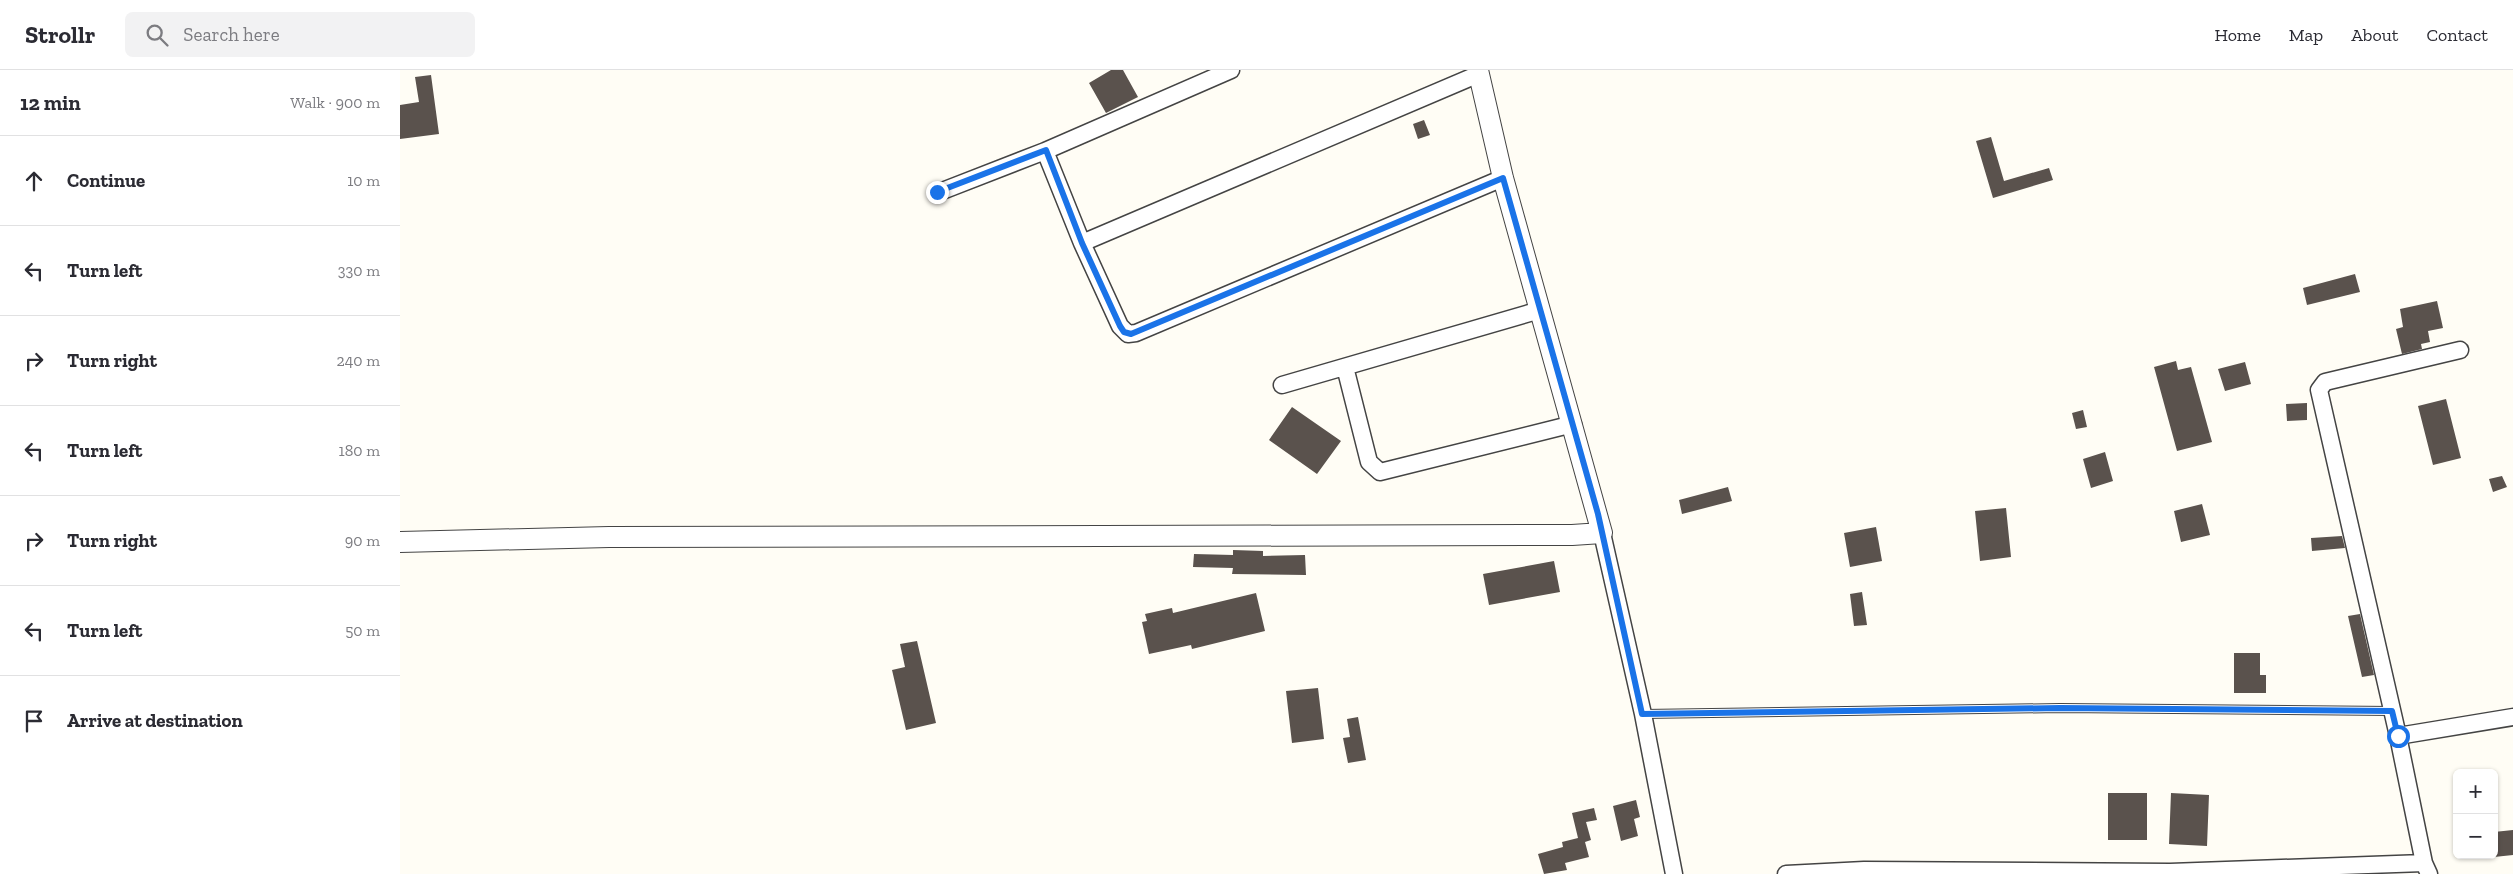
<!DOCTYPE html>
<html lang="en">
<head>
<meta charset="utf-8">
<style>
	:root { --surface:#fff; --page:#f2f2f3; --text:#2b2b33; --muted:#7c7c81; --line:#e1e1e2 }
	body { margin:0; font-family:"Zilla Slab",serif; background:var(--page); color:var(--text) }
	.controls { position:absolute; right:15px; bottom:15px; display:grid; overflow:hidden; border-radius:8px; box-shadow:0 1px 4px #0004 }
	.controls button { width:45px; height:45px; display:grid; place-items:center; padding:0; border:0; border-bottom:1px solid var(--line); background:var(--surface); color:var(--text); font:25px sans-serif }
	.stop { position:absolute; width:15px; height:15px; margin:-11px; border:4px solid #1a73e8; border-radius:50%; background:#fff }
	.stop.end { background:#1a73e8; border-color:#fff; box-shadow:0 1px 5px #0008 }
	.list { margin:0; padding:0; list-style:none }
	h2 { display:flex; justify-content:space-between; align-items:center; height:65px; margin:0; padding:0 20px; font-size:21px }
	h2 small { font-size:16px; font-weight:400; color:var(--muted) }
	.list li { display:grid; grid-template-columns:32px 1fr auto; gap:15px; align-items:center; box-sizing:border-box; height:90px; padding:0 20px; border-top:1px solid var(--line) }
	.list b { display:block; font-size:19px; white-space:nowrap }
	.list em { font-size:16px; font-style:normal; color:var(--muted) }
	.icon { flex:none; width:28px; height:28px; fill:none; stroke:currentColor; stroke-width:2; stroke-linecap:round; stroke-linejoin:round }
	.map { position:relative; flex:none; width:2113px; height:804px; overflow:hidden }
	header { display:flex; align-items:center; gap:30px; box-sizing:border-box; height:70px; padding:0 25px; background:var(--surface); border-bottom:1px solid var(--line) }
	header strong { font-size:24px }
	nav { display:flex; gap:28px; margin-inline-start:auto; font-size:18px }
	.search { width:350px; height:45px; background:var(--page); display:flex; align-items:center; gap:12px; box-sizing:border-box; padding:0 18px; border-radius:8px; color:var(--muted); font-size:19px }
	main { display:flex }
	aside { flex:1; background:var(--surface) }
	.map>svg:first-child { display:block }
	.building { fill:#5a524d }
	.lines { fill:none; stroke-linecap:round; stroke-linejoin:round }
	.service-casing { stroke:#444; stroke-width:10 }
	.minor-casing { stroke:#444; stroke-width:19 }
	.tertiary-casing { stroke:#444; stroke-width:22 }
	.service { stroke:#fff; stroke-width:8 }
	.minor { stroke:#fff; stroke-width:16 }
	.tertiary { stroke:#fff; stroke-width:20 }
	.route { stroke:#1a73e8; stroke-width:6 }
</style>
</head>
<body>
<header>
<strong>Strollr</strong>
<div class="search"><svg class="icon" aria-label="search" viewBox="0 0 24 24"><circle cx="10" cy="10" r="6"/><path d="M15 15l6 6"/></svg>Search here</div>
<nav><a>Home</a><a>Map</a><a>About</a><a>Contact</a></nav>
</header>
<main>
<aside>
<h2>12 min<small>Walk · 900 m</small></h2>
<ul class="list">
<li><svg class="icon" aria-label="ahead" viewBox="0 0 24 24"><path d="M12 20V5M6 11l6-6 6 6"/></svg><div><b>Continue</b></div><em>10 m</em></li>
<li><svg class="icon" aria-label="left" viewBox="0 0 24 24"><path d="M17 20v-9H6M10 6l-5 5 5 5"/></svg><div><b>Turn left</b></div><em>330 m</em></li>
<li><svg class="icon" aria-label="right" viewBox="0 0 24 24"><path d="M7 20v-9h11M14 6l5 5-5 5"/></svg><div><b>Turn right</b></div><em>240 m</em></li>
<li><svg class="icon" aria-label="left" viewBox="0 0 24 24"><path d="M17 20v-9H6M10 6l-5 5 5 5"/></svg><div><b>Turn left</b></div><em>180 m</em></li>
<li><svg class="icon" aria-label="right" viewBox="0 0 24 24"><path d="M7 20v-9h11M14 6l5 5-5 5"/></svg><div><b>Turn right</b></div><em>90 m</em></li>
<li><svg class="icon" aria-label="left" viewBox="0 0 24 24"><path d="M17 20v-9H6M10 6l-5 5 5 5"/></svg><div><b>Turn left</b></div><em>50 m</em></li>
<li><svg class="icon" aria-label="arrive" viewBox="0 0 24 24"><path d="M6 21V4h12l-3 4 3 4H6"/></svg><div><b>Arrive at destination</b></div></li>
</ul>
</aside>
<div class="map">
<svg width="2113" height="804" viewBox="0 0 2113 804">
	<rect width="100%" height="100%" fill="#fffdf5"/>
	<path class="building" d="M711 0H723L738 27 706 43 689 13Z
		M31 5 39 64 0 69V35L19 32 15 7Z
		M1024 50 1030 65 1018 69 1013 54Z
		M1591 67 1604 111 1649 98 1653 110 1593 128 1576 71Z
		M1955 204 1960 222 1907 235 1903 218Z
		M2037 231 2043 258 2028 261 2030 272 2021 274 2022 279 2002 284 1996 259 2003 257 2000 239Z
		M1776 291 1778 300 1791 297 1812 372 1777 381 1754 297Z
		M1845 292 1851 314 1825 321 1818 299Z
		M2046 329 2061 388 2033 395 2018 336Z
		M1907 333V350L1887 351 1886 334Z
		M892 337 941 371 917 404 869 370Z
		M1683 340 1687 357 1676 359 1672 343Z
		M1705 382 1713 411 1691 418 1683 389Z
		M2102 406 2107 417 2093 422 2089 409Z
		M1328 417 1332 431 1282 444 1279 430Z
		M1802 434 1810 465 1781 472 1774 441Z
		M1606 438 1611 487 1580 491 1575 441Z
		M1476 457 1482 491 1450 497 1444 463Z
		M1942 466 1945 478 1912 481 1911 468Z
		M833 480 863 481V486L905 485 906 505 832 504 833 498 793 497 794 484 833 485Z
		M1154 491 1160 522 1089 535 1083 504Z
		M1462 522 1467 555 1454 556 1450 524Z
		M856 523 865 561 792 579 791 575 749 584 742 552 747 551 745 544 772 538 773 543Z
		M1960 544 1974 605 1962 607 1948 546Z
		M517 571 536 653 506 660 492 600 505 597 500 574Z
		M1834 583H1860V605H1866V623H1834Z
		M918 618 924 669 892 673 886 621Z
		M958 647 966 690 948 693 943 668 950 667 947 649Z
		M1708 723H1747V770H1708Z
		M1771 723 1809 725 1807 776 1769 774Z
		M1236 730 1240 747 1234 749 1238 766 1221 771 1213 736Z
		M1194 738 1197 750 1186 752 1191 770 1185 772 1189 787 1165 793 1167 800 1144 804 1138 784 1163 777 1162 772 1178 768 1172 743Z
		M2113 760V785L2094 787V762Z"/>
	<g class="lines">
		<g class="service-casing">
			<path id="service" d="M1243 644 1660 638 1992 641"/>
		</g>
		<g class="minor-casing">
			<path id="minor" d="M645 81 682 173 720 256 728 264 736 263 1103 108
				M537 123 645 81 831 0
				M682 173 1079 4
				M945 297 969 392 980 402 1173 354
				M882 315 1140 240
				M1202 463 1243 644 1274 804
				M1998 666 1919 320 1925 312 2060 280
				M1386 804 1464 800 1770 802 2024 793
				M2029 804 2024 793 1998 666 2113 647"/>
		</g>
		<g class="tertiary-casing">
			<path id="tertiary" d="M0 472 209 467 1172 465 1202 463 1103 108 1078 0"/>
		</g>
		<use href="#service" class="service"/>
		<use href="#minor" class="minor"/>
		<use href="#tertiary" class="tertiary"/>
	</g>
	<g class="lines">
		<path class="route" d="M537 122 646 80 682 173 720 256 724 262 731 264 1103 108 1198 444 1242 644 1660 638 1992 641 1998 666"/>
	</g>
</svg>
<div class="controls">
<button>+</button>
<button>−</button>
</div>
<div class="stop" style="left:1998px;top:666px"></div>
<div class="stop end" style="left:537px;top:122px"></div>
</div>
</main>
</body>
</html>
